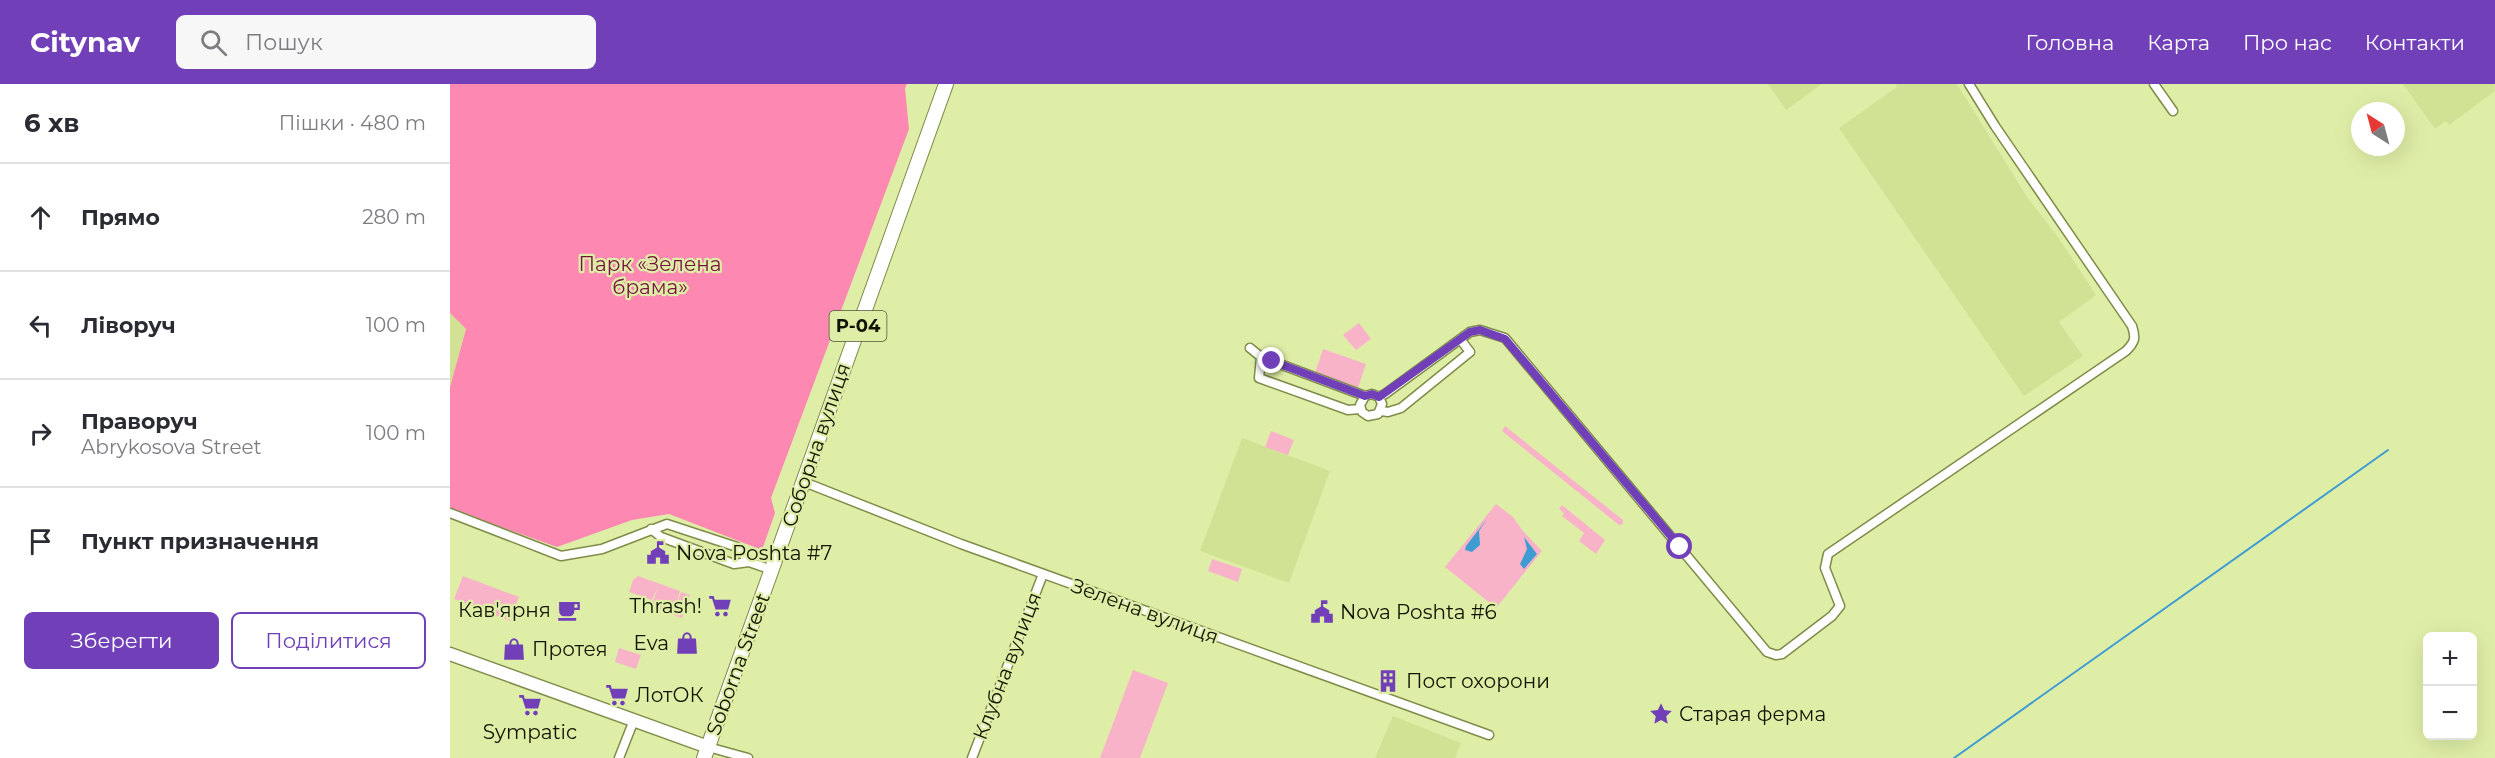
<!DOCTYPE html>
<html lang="uk">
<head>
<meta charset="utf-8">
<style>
	:root { --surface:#fff; --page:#f7f7f7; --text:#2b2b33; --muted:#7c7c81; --line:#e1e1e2; --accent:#7140b8 }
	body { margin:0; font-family:Montserrat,sans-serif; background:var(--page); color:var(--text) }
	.controls { position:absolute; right:18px; bottom:18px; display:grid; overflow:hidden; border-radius:9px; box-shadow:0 6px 24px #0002 }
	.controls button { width:54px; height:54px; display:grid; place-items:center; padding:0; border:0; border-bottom:2px solid var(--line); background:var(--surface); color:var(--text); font:30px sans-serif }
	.compass { position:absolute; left:1901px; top:18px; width:54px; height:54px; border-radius:50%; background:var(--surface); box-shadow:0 6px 24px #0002; rotate:324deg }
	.stop { position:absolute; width:18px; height:18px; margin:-14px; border:4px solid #7140b8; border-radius:50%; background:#fff }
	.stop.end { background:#7140b8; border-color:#fff; box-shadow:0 2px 6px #0008 }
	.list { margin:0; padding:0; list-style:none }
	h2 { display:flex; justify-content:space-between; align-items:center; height:78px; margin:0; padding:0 24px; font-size:26px }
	h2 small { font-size:20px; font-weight:400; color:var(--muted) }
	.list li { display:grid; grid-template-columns:39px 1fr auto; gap:18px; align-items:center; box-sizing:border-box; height:108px; padding:0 24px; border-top:2px solid var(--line) }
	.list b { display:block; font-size:22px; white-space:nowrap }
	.list p { margin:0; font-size:20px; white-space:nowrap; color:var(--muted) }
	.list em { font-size:20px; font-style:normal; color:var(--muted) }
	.actions { display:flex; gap:12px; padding:18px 24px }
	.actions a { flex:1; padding:14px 0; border:2px solid var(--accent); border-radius:9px; text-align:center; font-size:21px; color:var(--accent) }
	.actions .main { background:var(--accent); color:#fff }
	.icon { flex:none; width:33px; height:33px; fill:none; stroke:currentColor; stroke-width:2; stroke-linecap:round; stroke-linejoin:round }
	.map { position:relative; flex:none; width:2045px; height:674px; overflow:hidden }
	header { display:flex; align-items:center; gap:36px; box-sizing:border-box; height:84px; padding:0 30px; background:var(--accent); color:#fff }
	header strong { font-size:28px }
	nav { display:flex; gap:33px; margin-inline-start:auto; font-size:21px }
	.search { width:420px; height:54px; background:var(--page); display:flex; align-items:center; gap:15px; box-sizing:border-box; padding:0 21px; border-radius:9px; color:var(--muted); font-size:22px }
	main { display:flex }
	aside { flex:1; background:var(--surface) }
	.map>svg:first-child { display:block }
	.built { fill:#d1e294 }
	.green { fill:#f9b3c9 }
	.forest { fill:#fd88b2 }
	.water { fill:#3f9cd3 }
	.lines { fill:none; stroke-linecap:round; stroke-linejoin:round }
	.stream { stroke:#3f9cd3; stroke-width:2 }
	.minor-casing { stroke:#7f8c49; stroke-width:11 }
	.secondary-casing { stroke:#7f8c49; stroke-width:15 }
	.primary-casing { stroke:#7f8c49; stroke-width:16 }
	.minor { stroke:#fff; stroke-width:8 }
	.secondary { stroke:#fff; stroke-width:12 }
	.primary { stroke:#fff; stroke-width:14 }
	.route { stroke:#7140b8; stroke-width:8 }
	.labels { text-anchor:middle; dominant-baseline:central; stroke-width:4.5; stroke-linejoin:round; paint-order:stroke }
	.shield { fill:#dfeea7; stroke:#4d5532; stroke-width:1.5 }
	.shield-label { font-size:18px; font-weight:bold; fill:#0f1300 }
	.park-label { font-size:20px; fill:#791042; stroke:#dfeea7 }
	.street-label { font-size:20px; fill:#0f1300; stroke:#dfeea7 }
	.poi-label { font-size:20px; fill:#0f1300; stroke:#dfeea7; text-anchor:start }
</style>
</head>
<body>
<header>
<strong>Citynav</strong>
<div class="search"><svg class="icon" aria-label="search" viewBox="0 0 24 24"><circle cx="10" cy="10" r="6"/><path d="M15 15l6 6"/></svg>Пошук</div>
<nav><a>Головна</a><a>Карта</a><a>Про нас</a><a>Контакти</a></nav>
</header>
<main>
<aside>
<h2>6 хв<small>Пішки · 480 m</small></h2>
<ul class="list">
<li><svg class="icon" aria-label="ahead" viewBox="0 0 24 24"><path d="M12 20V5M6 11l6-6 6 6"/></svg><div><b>Прямо</b></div><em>280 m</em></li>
<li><svg class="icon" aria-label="left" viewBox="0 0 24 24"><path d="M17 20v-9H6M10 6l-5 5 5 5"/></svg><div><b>Ліворуч</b></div><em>100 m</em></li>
<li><svg class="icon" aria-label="right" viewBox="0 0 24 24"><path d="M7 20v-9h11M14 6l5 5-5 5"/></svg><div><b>Праворуч</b><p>Abrykosova Street</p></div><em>100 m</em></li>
<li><svg class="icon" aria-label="arrive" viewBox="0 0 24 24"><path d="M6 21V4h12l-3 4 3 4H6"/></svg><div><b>Пункт призначення</b></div></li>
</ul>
<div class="actions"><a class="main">Зберегти</a><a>Поділитися</a></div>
</aside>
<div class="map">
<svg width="2045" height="674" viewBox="0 0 2045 674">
	<rect width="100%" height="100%" fill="#dfeea7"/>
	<path class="built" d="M1318 0H1372L1336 26Z
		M1446 0H1507L1577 113 1608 153 1646 211 1609 238 1633 272 1574 312 1389 44 1447 3Z
		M1953 0H2044L2045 7 1999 41 1996 37 1985 45Z
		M0 229 16 245 0 303Z
		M792 354 880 387 839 499 750 467Z
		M943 632 1011 659 1005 674H925Z"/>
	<path class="green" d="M909 239 921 255 906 266 893 251Z
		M873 265 916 280 908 304 865 289Z
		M1055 342 1173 436V440L1169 441 1052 347Z
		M821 347 844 356 838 371 815 363Z
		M1046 420 1063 433 1073 447 1092 467 1046 524 995 483Z
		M1112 421 1155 456 1146 470 1129 457 1134 449 1112 432 1114 429 1109 425Z
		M762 475 792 485 788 498 758 487Z
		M13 492 69 513 60 537 4 515Z
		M188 492 230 507 226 522 231 508 240 511 232 534 201 523 208 503 202 516 179 508 183 496Z
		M169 564 191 571 186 585 165 578Z
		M683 586 718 599 690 674H650Z"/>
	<path class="forest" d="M0 0H457L455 4 459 45 321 414 325 429 312 466 219 430 182 436 107 463 0 425V303L16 245 0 229Z"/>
	<path class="water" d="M1037 435 1029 447 1030 461 1022 468 1015 466 1016 462Z
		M1074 453 1087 470 1074 485 1070 480 1077 465Z"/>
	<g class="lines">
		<path class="stream" d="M1504 674 1938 366"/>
		<g class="minor-casing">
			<path id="minor" d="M1704 0 1723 27
				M800 264 811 273 915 312
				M811 273 809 294 898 326 910 325
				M929 313 932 320 928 330 918 332 912 328 910 321 915 312 922 310 929 313 935 310 1020 248 1030 246 1055 254 1317 568 1326 571 1332 570 1382 532 1390 522 1375 484 1378 470 1676 267C1685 258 1686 254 1682 242L1545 42 1519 0
				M931 327 938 328 951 324 1020 268 1010 255
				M354 398 511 460 1039 651
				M0 429 111 472 152 465 217 440 287 463 299 478
				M201 445 211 453 284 480 299 478 322 486
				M258 663 298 674
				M169 674 184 636
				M522 674 593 490"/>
		</g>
		<g class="secondary-casing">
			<path id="secondary" d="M0 570 258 663"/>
		</g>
		<g class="primary-casing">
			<path id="primary" d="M254 674 496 0"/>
		</g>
		<use href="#minor" class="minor"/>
		<use href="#secondary" class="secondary"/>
		<use href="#primary" class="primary"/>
	</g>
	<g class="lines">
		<path class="route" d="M822 277 915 312 922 310 929 313 1020 248 1030 246 1055 255 1230 463"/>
	</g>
	<defs>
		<g id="civic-bare" transform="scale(1.8)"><path d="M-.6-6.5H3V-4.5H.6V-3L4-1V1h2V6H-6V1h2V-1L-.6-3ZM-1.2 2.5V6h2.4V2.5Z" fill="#7140b8" stroke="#dfeea7" stroke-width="2.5" paint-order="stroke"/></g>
		<g id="supermarket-bare" transform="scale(1.8)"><path d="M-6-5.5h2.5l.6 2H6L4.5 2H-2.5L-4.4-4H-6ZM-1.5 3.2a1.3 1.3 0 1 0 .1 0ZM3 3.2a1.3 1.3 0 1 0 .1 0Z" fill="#7140b8" stroke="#dfeea7" stroke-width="2.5" paint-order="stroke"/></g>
		<g id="cafe-bare" transform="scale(1.8)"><path d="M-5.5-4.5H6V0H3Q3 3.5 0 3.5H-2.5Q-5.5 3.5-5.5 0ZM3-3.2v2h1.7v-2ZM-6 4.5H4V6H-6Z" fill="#7140b8" stroke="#dfeea7" stroke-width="2.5" paint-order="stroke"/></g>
		<g id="shop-bare" transform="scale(1.8)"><path d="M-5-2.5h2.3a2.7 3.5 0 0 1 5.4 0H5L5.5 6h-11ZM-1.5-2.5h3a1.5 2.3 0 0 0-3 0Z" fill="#7140b8" stroke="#dfeea7" stroke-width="2.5" paint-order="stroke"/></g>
		<g id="building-bare" transform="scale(1.8)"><path d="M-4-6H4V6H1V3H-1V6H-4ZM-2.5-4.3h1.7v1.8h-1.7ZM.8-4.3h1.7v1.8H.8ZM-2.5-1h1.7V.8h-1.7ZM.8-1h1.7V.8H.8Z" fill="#7140b8" stroke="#dfeea7" stroke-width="2.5" paint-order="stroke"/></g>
		<g id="sight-bare" transform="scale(1.8)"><path d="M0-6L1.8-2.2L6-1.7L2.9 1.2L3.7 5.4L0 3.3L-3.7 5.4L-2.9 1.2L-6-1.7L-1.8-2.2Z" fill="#7140b8" stroke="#dfeea7" stroke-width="2.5" paint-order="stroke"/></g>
	</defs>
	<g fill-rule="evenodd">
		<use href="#civic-bare" x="208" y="469"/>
		<use href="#supermarket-bare" x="270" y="522"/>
		<use href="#cafe-bare" x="119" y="526"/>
		<use href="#civic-bare" x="872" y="528"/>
		<use href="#shop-bare" x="237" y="559"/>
		<use href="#shop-bare" x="64" y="565"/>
		<use href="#building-bare" x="938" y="597"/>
		<use href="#supermarket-bare" x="167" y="611"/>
		<use href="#supermarket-bare" x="80" y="621"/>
		<use href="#sight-bare" x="1211" y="630"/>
	</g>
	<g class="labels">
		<rect class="shield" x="379.5" y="227" width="57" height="30" rx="4.5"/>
		<g class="shield-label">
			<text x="408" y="242">Р-04</text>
		</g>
		<g class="park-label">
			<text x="200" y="180">Парк «Зелена<tspan x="200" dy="23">брама»</tspan></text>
		</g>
		<g class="street-label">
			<text transform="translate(366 361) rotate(-71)">Соборна вулиця</text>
			<text transform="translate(695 527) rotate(20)">Зелена вулиця</text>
			<text transform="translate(288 580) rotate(-70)">Soborna Street</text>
			<text transform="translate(557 582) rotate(-69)">Клубна вулиця</text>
		</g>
		<g class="poi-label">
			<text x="226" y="469">Nova Poshta #7</text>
			<text x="252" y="522" text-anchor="end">Thrash!</text>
			<text x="101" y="526" text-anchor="end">Кав'ярня</text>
			<text x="890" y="528">Nova Poshta #6</text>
			<text x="219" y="559" text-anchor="end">Eva</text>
			<text x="82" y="565">Протея</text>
			<text x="956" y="597">Пост охорони</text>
			<text x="185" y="611">ЛотОК</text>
			<text x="1229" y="630">Старая ферма</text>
			<text x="80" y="648" text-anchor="middle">Sympatic</text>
		</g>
	</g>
</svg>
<div class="controls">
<button>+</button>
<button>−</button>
</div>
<svg class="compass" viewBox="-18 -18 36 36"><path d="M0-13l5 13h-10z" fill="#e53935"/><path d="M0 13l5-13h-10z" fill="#7c7c81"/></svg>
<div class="stop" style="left:1230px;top:463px"></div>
<div class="stop end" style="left:822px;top:277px"></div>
</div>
</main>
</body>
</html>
